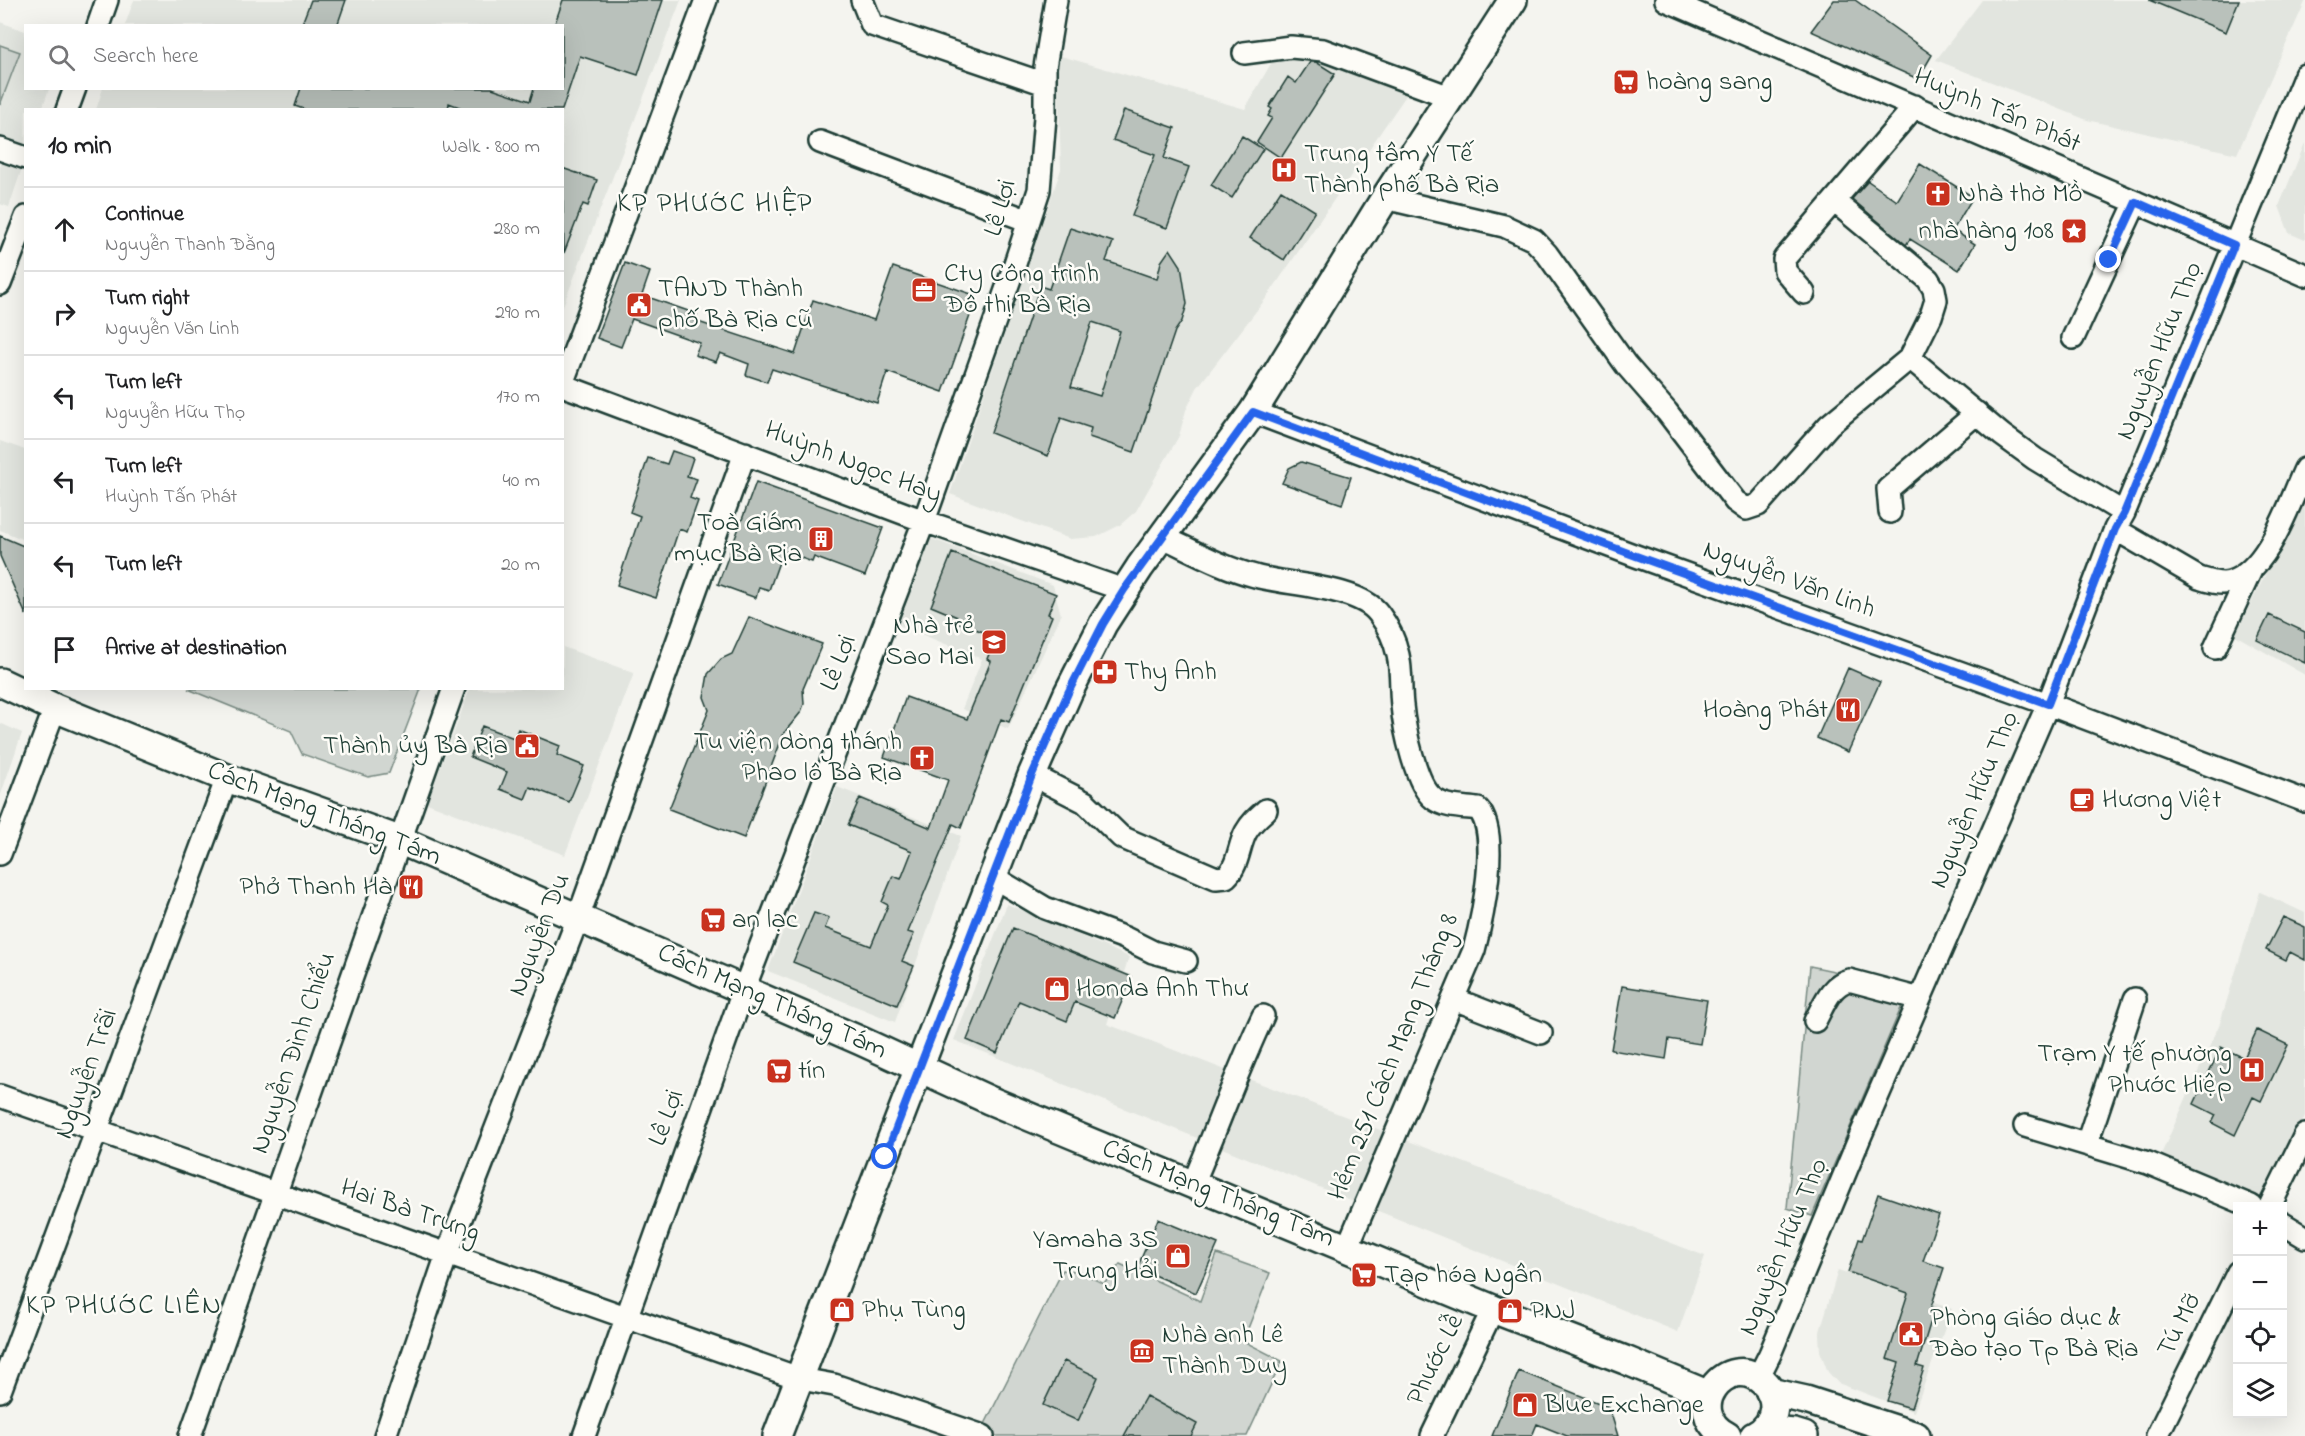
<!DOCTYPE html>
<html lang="en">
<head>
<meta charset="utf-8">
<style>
	:root { --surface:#fff; --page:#f2f2f2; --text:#202124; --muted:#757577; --line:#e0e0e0 }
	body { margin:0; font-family:"Indie Flower",sans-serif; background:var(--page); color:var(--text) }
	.controls { position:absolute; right:18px; bottom:18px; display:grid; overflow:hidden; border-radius:0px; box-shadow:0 6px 24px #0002 }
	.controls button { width:54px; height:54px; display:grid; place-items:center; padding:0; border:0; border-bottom:2px solid var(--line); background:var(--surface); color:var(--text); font:30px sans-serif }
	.stop { position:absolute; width:18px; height:18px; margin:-14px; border:4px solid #2563eb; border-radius:50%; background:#fff }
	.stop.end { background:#2563eb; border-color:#fff; box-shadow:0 2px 6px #0008 }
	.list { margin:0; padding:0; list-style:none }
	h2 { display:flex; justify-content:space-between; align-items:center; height:78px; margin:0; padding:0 24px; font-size:26px }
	h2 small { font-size:20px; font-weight:400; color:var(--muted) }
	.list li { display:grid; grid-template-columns:39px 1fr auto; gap:18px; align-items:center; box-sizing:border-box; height:84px; padding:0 24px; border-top:2px solid var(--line) }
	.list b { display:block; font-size:22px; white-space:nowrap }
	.list p { margin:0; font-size:20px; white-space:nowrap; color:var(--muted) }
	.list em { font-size:20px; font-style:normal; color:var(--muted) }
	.icon { flex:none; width:33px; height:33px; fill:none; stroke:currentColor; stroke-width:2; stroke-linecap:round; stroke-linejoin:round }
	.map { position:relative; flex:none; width:2305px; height:1436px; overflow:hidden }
	.search { position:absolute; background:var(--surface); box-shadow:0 6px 24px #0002; left:24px; top:24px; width:540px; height:66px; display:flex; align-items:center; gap:15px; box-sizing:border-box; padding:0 21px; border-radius:0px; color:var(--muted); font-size:22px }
	.panel { position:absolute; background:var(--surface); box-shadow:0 6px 24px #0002; left:24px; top:108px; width:540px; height:582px; border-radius:0px }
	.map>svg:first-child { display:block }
	.built { fill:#e2e5df }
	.green { fill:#d1d6d1; stroke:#788a82; stroke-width:1.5 }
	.building { fill:#b9c1bb; stroke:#1f3d34; stroke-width:1.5; fill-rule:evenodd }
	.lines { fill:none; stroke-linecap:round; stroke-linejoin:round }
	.minor-casing { stroke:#1f3d34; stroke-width:26 }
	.major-casing { stroke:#1f3d34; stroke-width:32 }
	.minor { stroke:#fdfcf7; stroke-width:21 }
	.major { stroke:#fdfcf7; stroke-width:27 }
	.route { stroke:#2563eb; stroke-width:8 }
	.labels { text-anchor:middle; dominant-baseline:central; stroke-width:5; stroke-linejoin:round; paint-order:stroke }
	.poi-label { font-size:27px; fill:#1f3d34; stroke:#fdfcf7; text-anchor:start }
	.street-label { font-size:27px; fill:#1f3d34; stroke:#fdfcf7 }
	.neighbourhood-label { font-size:28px; letter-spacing:1.5px; fill:#1f3d34; stroke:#fdfcf7 }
</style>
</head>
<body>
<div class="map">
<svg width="2305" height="1436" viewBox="0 0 2305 1436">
	<rect width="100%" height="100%" fill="#f4f4ef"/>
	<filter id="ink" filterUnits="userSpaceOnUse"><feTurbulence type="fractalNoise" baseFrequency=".0167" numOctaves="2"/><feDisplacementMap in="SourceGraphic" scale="12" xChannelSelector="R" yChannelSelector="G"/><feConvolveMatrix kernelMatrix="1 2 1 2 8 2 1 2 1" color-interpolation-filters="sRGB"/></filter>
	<g filter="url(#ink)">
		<path class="built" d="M134 0H681L563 306 562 110H96L103 88H562V26L125 25Z
			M1982 0H2305V2L2237 154 2087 120 1936 60Z
			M0 22 25 31 26 88 49 89 42 109 26 110 25 159 9 207 0 204Z
			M1303 53 1407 94 1267 297 1197 388 1186 410 1179 436 1136 511 1120 525 1096 537 1070 539 950 494 1061 169 1059 108 1054 54 1245 109 1274 58Z
			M2305 143V240L2289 233 2279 206Z
			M0 441 25 450V540L0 530Z
			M2305 496V675L2235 635Z
			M930 538 1053 585 1061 615 1008 729 962 709 982 659 899 625Z
			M563 647 634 673 565 855 427 803 470 689 562 688Z
			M0 723 22 733 0 797Z
			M837 787 961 836 895 1022 768 971Z
			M2260 892 2305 913V1116L2263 1204 2159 1159 2220 1023Z
			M1007 904 1129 957 1107 1024 1705 1256 1678 1332 954 1040Z
			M1838 1270 1952 1309 1914 1412 1838 1383 1828 1372 1820 1351 1819 1335Z"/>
		<path class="green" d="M0 45 20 52 0 105Z
			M188 689H421L389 773 368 777 302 754 291 731Z
			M1810 966 1910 987 1812 1216 1787 1208Z
			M1217 1254 1270 1273 1243 1341 1282 1361 1247 1436H993L982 1430 1063 1270 1079 1271 1104 1284 1120 1264 1200 1301Z"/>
		<path class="building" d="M311 0H346L337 26H301Z
			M563 0H663L638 75 580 56 562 110H467L449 103 448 110H306L295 106 301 88H492L530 101 534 88H562V26H554Z
			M1834 0H1855L1932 55 1918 79 1811 31Z
			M2149 0H2239L2226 32Z
			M1310 62H1316L1335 74 1281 158 1257 142 1272 118 1268 116 1272 109 1269 107 1288 77 1296 83Z
			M1124 110 1175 128 1164 158 1189 167 1167 228 1132 216 1155 155 1113 140Z
			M1242 136 1263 149 1232 198 1211 185Z
			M1920 164 1973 197 1953 230 1975 244 1959 270 1910 239 1906 245 1852 199 1868 181 1897 201Z
			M562 168 597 180 588 206 583 204 564 253Z
			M1281 190 1315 211 1284 260 1250 238Z
			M1070 228 1113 242 1106 261 1157 279 1161 262 1170 249 1181 266 1187 304 1182 321 1175 331 1134 452 1089 437 1091 428 1061 418 1048 456 991 433 1040 286 1049 289ZM1092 322 1120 331 1100 396 1071 387Z
			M625 263 650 272 642 295 697 314 695 321 795 354 813 300 874 320 893 267 977 296 943 392 887 372 877 403 772 369 767 382 746 375 749 364 720 353 716 362 695 355 700 343 632 319 621 347 597 338Z
			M672 451 693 458 687 476 697 479 690 498 698 501 687 532 679 529 656 598 617 585 640 516 630 512 648 458 667 464Z
			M1301 462 1351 477 1342 504 1282 483 1289 468Z
			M756 482 883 528 865 576 814 557 812 562 783 551 769 590 759 587 756 598 718 584Z
			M0 536 26 547V615L0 556Z
			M952 553 1056 594 1048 614 1052 616 1009 722 1001 719 961 828 953 824 908 932 914 934 902 961 914 966 897 1005 793 962 814 913 829 918 825 928 871 946 888 905 882 902 893 876 901 879 912 851 848 825 860 798 931 828 948 780 884 757 906 697 967 719 991 661 987 659 996 637 960 623 962 619 931 606Z
			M2269 615 2305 632V663L2257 640Z
			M749 617 822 644 803 689 804 704 801 712 784 733 744 838 669 809 709 710 704 697 708 674 721 659 732 654Z
			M1848 668 1880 682 1848 752 1817 738Z
			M482 726 514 738 518 729 560 746 557 755 584 766 569 802 530 787 525 799 500 789 507 772 470 757Z
			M2283 917 2305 927V960L2290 952 2286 960 2266 950Z
			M1013 928 1132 977 1115 1018 1075 1002 1067 1021 1019 1001 997 1053 967 1040Z
			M1622 986 1707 1000 1700 1044 1669 1039 1666 1059 1611 1050Z
			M2257 1030 2288 1045 2261 1101 2253 1097 2235 1135 2212 1123 2216 1115 2194 1104 2221 1047 2244 1058Z
			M1878 1194 1939 1215 1923 1261 1944 1268 1931 1307 1935 1308 1917 1366 1924 1368 1911 1408 1887 1401 1899 1363 1887 1359 1908 1293 1848 1272 1859 1239 1862 1240Z
			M1158 1219 1218 1244 1196 1293 1137 1268Z
			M1064 1361 1098 1377 1078 1421 1043 1405Z
			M1519 1371 1609 1407 1618 1436H1567L1537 1424 1532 1436H1492Z
			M1146 1396 1197 1424 1191 1436H1124Z"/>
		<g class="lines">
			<g class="minor-casing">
				<path id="minor" d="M862 0 872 25 1045 84
					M1666 0 2305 275
					M98 26 107 0
					M1244 53 1291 47 1323 50 1450 97
					M67 110 75 88
					M820 142 1029 221
					M0 149 26 158
					M1385 198 1504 226 1534 240 1547 254 1626 365 1667 412 1735 501 1746 509 1758 505 1829 425 1910 358 1931 316 1936 300 1934 289 1928 279 1834 201
					M0 284 26 217
					M1804 293 1785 271 1784 259 1915 106
					M2073 338 2136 202
					M1910 358 2002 435 2035 459 2124 513
					M562 384 706 0
					M562 385 924 521 1124 590
					M1253 412 1636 556 2048 704 2305 801
					M1890 512 1888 489 1977 413
					M2115 529 2199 578C2209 581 2220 585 2230 582 2269 570 2289 503 2305 469
					M1163 537C1193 551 1223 568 1255 576 1287 585 1359 586 1379 614 1388 626 1395 641 1398 655 1402 672 1400 689 1402 705 1404 728 1416 786 1434 799 1446 808 1464 807 1478 809 1501 833 1482 920 1474 950L1347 1248
					M2215 648 2251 570
					M1032 775 1085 802 1121 837 1216 878 1226 877C1239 865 1238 847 1246 832 1251 823 1258 817 1266 810
					M0 854 55 708
					M993 877 1045 908 1125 938 1153 952 1186 961
					M1454 999 1541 1033
					M1815 1021C1824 1005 1830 985 1849 980L1920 999
					M0 1096 801 1379 834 1385 983 1436
					M2025 1126 2148 1163 2251 1206
					M2087 1143 2135 999
					M1193 1184C1217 1128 1237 1071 1263 1016
					M2270 1206 2305 1135
					M2282 1223 2305 1237
					M1758 1378 1770 1354 1860 1137 2048 704 2115 529 2124 513 2305 75
					M0 1391 227 778
					M190 1436 454 688
					M385 1436 447 1254 578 918 745 453
					M584 1436 744 989 924 521 1011 276 1039 190 1045 117V67L1056 0
					M1432 1436 1493 1309
					M2157 1436 2238 1272"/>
			</g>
			<g class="major-casing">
				<path id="major" d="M0 682 55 708 227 778 399 840 861 1041 989 1100 1493 1309 1625 1360 1709 1395
					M1770 1392 1806 1400 1916 1436
					M1763 1430 1794 1433 1804 1436
					M777 1436 1032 775 1068 693 1103 624 1140 567 1253 412 1385 198 1513 0
					M1727 1436C1680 1411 1727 1349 1763 1382 1770 1388 1774 1398 1774 1407 1773 1420 1765 1431 1754 1436"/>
			</g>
			<use href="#minor" class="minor"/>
			<use href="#major" class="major"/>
		</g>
	</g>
	<g class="lines" filter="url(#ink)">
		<path class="route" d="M885 1157 1032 775 1068 693 1103 624 1124 590 1253 412 1636 556 2048 704 2115 529 2124 513 2234 245 2136 202 2109 260"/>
	</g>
	<defs>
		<g id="supermarket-square" transform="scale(1.35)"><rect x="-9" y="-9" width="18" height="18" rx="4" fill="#c8321e" stroke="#fdfcf7"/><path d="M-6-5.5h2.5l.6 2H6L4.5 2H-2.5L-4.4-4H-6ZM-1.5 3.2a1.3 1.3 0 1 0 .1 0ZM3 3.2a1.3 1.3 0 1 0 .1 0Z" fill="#fff"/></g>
		<g id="hospital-square" transform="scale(1.35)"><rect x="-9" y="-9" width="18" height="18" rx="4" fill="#c8321e" stroke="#fdfcf7"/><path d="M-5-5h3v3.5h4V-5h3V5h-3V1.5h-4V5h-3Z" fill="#fff"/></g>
		<g id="church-square" transform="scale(1.35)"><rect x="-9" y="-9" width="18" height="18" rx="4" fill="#c8321e" stroke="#fdfcf7"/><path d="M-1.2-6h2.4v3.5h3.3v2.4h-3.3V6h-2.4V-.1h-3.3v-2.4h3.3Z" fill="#fff"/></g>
		<g id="sight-square" transform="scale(1.35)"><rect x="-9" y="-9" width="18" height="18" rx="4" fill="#c8321e" stroke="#fdfcf7"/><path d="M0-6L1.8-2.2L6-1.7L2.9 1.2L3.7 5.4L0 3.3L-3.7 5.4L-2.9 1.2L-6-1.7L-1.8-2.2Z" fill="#fff"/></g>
		<g id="office-square" transform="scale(1.35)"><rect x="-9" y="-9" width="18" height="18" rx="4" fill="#c8321e" stroke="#fdfcf7"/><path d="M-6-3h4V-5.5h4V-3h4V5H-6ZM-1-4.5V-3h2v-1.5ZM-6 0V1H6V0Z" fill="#fff"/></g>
		<g id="civic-square" transform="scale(1.35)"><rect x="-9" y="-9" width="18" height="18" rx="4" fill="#c8321e" stroke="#fdfcf7"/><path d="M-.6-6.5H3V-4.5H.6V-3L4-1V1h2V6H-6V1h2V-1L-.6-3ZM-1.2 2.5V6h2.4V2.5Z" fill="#fff"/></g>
		<g id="building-square" transform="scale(1.35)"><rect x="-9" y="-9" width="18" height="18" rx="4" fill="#c8321e" stroke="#fdfcf7"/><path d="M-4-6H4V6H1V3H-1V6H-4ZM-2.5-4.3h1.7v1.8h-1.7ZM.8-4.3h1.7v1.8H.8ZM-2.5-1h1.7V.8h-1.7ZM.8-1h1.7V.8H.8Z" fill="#fff"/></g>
		<g id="school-square" transform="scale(1.35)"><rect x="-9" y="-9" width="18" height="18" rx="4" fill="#c8321e" stroke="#fdfcf7"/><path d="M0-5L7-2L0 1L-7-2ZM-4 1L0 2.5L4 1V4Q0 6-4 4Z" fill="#fff"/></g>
		<g id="pharmacy-square" transform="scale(1.35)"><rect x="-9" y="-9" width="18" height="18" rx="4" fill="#c8321e" stroke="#fdfcf7"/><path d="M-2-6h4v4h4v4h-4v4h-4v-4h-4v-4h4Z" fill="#fff"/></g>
		<g id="restaurant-square" transform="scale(1.35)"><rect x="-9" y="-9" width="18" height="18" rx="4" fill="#c8321e" stroke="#fdfcf7"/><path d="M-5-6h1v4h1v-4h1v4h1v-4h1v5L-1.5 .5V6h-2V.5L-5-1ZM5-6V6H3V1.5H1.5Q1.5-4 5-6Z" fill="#fff"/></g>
		<g id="cafe-square" transform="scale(1.35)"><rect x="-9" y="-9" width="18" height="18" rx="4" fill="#c8321e" stroke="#fdfcf7"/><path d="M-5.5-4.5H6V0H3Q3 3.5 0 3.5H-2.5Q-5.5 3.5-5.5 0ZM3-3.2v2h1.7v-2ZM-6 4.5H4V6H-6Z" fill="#fff"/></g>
		<g id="shop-square" transform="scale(1.35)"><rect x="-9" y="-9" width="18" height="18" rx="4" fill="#c8321e" stroke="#fdfcf7"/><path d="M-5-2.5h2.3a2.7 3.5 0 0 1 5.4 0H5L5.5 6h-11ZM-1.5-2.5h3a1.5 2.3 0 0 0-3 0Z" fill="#fff"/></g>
		<g id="museum-square" transform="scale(1.35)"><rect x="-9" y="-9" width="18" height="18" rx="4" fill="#c8321e" stroke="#fdfcf7"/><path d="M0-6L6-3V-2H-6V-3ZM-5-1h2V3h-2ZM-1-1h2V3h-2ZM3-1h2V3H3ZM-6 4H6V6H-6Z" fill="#fff"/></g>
	</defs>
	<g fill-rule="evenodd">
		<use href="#supermarket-square" x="1626" y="82"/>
		<use href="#hospital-square" x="1284" y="170"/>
		<use href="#church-square" x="1938" y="194"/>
		<use href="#sight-square" x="2074" y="231"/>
		<use href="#office-square" x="924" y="290"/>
		<use href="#civic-square" x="639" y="305"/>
		<use href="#building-square" x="821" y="539"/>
		<use href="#school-square" x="994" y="642"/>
		<use href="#pharmacy-square" x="1105" y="672"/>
		<use href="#restaurant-square" x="1848" y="710"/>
		<use href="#civic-square" x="527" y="746"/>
		<use href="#church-square" x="922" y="758"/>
		<use href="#cafe-square" x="2082" y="800"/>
		<use href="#restaurant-square" x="411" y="887"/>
		<use href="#supermarket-square" x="713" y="920"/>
		<use href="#shop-square" x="1057" y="989"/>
		<use href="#hospital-square" x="2252" y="1070"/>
		<use href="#supermarket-square" x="779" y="1071"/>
		<use href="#shop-square" x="1178" y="1256"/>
		<use href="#supermarket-square" x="1364" y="1275"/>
		<use href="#shop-square" x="842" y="1310"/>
		<use href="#shop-square" x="1510" y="1311"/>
		<use href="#civic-square" x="1911" y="1334"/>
		<use href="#museum-square" x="1142" y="1351"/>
		<use href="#shop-square" x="1525" y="1405"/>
	</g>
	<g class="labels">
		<g class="poi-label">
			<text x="1646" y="82">hoàng sang</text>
			<text x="1304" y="154">Trung tâm Y Tế<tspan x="1304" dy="31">Thành phố Bà Rịa</tspan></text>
			<text x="1958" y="194">Nhà thờ Mồ</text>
			<text x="2054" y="231" text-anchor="end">nhà hàng 108</text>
			<text x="944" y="274">Cty Công trình<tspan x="944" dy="31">Đô thị Bà Rịa</tspan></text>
			<text x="658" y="289">TAND Thành<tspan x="658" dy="31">phố Bà Rịa cũ</tspan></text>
			<text x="802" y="523" text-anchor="end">Toà Giám<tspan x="802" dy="31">mục Bà Rịa</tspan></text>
			<text x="974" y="626" text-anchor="end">Nhà trẻ<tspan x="974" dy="31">Sao Mai</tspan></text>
			<text x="1124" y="672">Thy Anh</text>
			<text x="1828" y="710" text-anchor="end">Hoàng Phát</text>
			<text x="902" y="742" text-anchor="end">Tu viện dòng thánh<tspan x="902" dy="31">Phao lô Bà Rịa</tspan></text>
			<text x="508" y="746" text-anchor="end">Thành ủy Bà Rịa</text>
			<text x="2102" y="800">Hương Việt</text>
			<text x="392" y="887" text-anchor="end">Phở Thanh Hà</text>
			<text x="732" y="920">an lạc</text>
			<text x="1076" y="989">Honda Anh Thư</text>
			<text x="2232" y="1054" text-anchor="end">Trạm Y tế phường<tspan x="2232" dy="31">Phước Hiệp</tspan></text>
			<text x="798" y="1071">tín</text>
			<text x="1158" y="1240" text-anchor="end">Yamaha 3S<tspan x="1158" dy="31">Trung Hải</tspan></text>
			<text x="1384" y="1275">Tạp hóa Ngân</text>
			<text x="862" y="1310">Phụ Tùng</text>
			<text x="1530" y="1311">PNJ</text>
			<text x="1930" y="1318">Phòng Giáo dục &amp;<tspan x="1930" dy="31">Đào tạo Tp Bà Rịa</tspan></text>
			<text x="1162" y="1335">Nhà anh Lê<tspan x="1162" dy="31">Thành Duy</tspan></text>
			<text x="1544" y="1405">Blue Exchange</text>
		</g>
		<g class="street-label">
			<text transform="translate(1997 111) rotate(23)">Huỳnh Tấn Phát</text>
			<text transform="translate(1001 208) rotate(-74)">Lê Lợi</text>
			<text transform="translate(2160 351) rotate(-68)">Nguyễn Hữu Thọ</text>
			<text transform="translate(853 463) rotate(21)">Huỳnh Ngọc Hay</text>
			<text transform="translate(1789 580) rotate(20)">Nguyễn Văn Linh</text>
			<text transform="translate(839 663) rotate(-69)">Lê Lợi</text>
			<text transform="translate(1975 800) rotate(-67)">Nguyễn Hữu Thọ</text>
			<text transform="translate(324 814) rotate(21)">Cách Mạng Tháng Tám</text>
			<text transform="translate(540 935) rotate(-69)">Nguyễn Du</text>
			<text transform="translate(772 1002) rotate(24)">Cách Mạng Tháng Tám</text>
			<text transform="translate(294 1053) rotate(-71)">Nguyễn Đình Chiểu</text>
			<text transform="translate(1394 1057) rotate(-68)">Hẻm 251 Cách Mạng Tháng 8</text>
			<text transform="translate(87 1074) rotate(-70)">Nguyễn Trãi</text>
			<text transform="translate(667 1118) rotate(-70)">Lê Lợi</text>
			<text transform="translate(1218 1194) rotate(22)">Cách Mạng Tháng Tám</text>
			<text transform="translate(410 1211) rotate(19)">Hai Bà Trưng</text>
			<text transform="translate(1784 1247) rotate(-67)">Nguyễn Hữu Thọ</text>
			<text transform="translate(2180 1325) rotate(-64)">Tú Mỡ</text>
			<text transform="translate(1436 1360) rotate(-64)">Phước Lễ</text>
		</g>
		<g class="neighbourhood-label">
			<text x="715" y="204">KP PHƯỚC HIỆP</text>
			<text x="124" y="1306">KP PHƯỚC LIÊN</text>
		</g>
	</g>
</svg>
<div class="controls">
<button>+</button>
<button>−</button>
<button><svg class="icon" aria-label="locate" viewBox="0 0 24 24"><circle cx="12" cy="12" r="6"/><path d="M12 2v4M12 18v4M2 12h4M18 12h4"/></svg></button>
<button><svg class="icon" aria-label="layers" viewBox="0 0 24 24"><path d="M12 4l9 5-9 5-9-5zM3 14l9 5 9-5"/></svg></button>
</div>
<div class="stop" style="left:885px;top:1157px"></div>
<div class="stop end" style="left:2109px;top:260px"></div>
<div class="search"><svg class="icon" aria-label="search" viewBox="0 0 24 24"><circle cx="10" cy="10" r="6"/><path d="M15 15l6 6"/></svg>Search here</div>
<section class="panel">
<h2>10 min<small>Walk · 800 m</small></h2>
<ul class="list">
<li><svg class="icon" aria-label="ahead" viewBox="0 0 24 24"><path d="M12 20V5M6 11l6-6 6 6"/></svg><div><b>Continue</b><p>Nguyễn Thanh Đằng</p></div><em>280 m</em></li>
<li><svg class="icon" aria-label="right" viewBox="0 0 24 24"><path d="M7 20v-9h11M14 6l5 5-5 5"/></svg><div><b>Turn right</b><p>Nguyễn Văn Linh</p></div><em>290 m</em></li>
<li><svg class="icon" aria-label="left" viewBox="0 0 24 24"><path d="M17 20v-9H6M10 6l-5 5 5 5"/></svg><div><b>Turn left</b><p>Nguyễn Hữu Thọ</p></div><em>170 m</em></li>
<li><svg class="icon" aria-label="left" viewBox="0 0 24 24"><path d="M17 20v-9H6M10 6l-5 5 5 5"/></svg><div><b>Turn left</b><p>Huỳnh Tấn Phát</p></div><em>40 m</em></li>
<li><svg class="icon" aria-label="left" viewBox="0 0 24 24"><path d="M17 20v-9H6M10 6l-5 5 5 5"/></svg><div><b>Turn left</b></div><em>20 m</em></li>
<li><svg class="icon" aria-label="arrive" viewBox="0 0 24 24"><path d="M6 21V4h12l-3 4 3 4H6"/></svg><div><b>Arrive at destination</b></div></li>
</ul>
</section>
</div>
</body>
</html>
